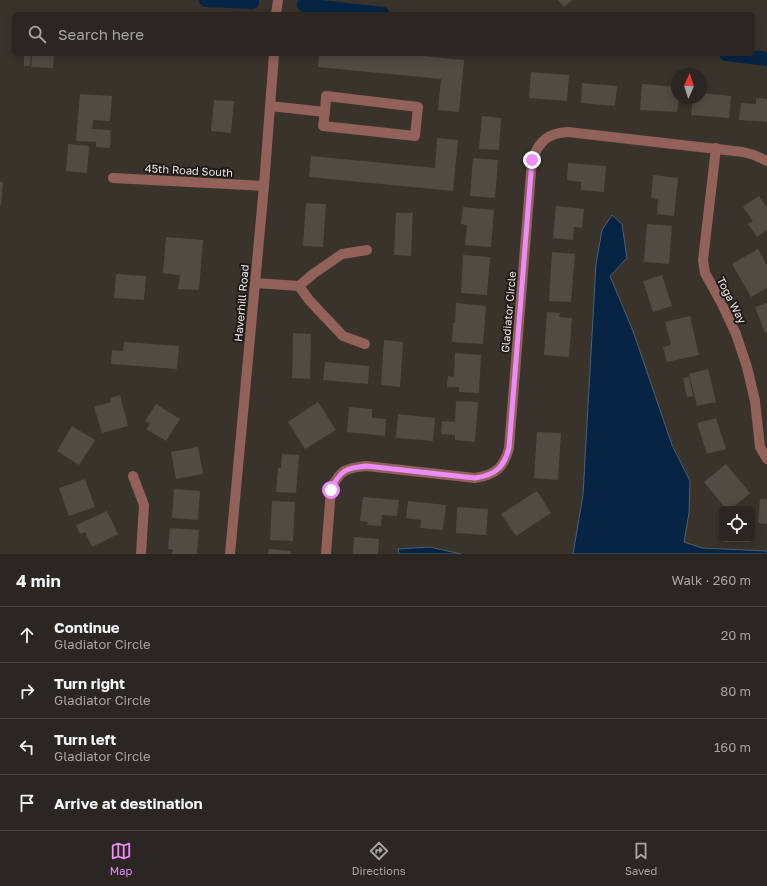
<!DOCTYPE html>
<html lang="en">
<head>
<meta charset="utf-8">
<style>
	:root { --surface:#2b2621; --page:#37322e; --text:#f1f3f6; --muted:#a6a5a5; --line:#47433f; --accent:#ec8cfb }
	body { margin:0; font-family:"Golos Text",sans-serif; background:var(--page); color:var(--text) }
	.controls { position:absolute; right:12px; bottom:12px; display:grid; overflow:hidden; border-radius:6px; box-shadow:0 2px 10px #0003 }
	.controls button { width:36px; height:36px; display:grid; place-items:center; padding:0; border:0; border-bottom:1px solid var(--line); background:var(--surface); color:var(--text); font:20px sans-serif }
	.compass { position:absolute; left:671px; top:68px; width:36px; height:36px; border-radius:50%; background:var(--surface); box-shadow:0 2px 10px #0003; rotate:3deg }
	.stop { position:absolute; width:12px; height:12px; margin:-9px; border:3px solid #ec8cfb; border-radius:50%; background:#fff }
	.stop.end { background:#ec8cfb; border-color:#fff; box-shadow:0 1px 4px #0008 }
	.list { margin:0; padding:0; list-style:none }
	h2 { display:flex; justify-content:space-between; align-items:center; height:52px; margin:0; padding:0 16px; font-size:17px }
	h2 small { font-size:13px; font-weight:400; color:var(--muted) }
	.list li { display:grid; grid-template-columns:26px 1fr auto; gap:12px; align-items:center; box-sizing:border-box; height:56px; padding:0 16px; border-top:1px solid var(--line) }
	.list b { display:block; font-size:15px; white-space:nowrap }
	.list p { margin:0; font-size:13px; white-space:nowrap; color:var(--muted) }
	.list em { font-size:13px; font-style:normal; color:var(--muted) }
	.icon { flex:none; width:22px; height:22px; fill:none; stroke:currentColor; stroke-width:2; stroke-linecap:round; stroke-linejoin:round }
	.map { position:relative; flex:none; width:767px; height:554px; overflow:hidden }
	.search { position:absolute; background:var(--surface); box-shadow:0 2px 10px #0003; left:12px; right:12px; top:12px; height:44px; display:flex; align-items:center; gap:10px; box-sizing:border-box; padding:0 14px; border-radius:6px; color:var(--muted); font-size:15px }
	.sheet { height:276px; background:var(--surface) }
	nav { display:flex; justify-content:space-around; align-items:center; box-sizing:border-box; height:56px; border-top:1px solid var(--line); background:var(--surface); font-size:11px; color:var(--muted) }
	nav a { display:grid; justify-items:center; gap:2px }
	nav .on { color:var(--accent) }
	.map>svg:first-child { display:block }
	.water { fill:#062544; stroke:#4b6074 }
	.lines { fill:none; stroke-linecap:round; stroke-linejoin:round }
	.canal { stroke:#062544; stroke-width:14 }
	.building { fill:#514b44 }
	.minor { stroke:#926159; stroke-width:10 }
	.route { stroke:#ec8cfb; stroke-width:5 }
	.labels { text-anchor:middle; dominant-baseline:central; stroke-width:4; stroke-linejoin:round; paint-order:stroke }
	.street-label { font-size:11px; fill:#ede9e5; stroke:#1e1b18 }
</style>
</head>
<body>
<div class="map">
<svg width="767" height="554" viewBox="0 0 767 554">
	<rect width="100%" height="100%" fill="#39332c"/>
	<path class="water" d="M612 215 622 224 627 258 610 276 633 331 672 445 690 481 689 513 684 542 702 548 767 551V554H573L583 495 596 264 602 230Z
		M430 547 461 554H399L398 549Z"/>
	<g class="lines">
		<path class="canal" d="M206 0 252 2
			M304 5 383 14
			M726 54 767 59"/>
	</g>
	<path class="building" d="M558 0H572L564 7Z
		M24 54H31L30 66H24Z
		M32 54H54L53 68 31 67Z
		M319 54H401L464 60 459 112 438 110 441 79 318 67Z
		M531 72 569 75 567 101 529 98Z
		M582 83 617 86 615 106 581 103Z
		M642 84 677 87V98H679L677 112 640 110Z
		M701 93 731 96 729 118 691 115 693 98H701Z
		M80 94 112 96 110 121 93 120 92 129 111 130 110 148 96 147V142L76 141Z
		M756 98 767 99V122L739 120 741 103 756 104Z
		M214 100 234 101 231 133 211 131Z
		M482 116 501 118 499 150 479 149Z
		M437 138 458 140 453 191 309 177 311 156 435 168Z
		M68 144 89 146 87 173 66 171Z
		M473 158 498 160 495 198 470 196Z
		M568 163 606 166 604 192 581 190V182L567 180Z
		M653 175 678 178 674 216 657 214 658 199 651 198Z
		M0 182H3L1 205H0Z
		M759 196 767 207V230L757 237 748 224 753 221 743 207Z
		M306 203 326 204 323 247 303 246Z
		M556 206 584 209 582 228 574 227 573 240 553 238Z
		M463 207 494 210 491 247 465 245 467 225 461 224Z
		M396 213H413L411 256 394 255Z
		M647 224 672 226 669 264 644 262Z
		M166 237 203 240 199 290 178 289 180 275 163 273Z
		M758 249 767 265V288L751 297 732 264Z
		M552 252 575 254 571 302 549 301Z
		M463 255 490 257 487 295 461 293Z
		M116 274 146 276 144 300 114 298Z
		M662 275 672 306 653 312 643 281Z
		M456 303 486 306 483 344 452 342 453 323H455Z
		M767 303V332L765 333 755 307Z
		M547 312 560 313 559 317 572 318 569 357 544 355Z
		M690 316 699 355 667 362 663 347 671 345 665 322Z
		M293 333 311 334 310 379 292 378Z
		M384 340 403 342 400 387 381 385Z
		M124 342 179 346 177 369 111 364 112 350 123 351Z
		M455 353 481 355 479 393 459 392V387H447L448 376 454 377Z
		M325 362 369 366 368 384 323 380Z
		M708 369 716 402 697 406 689 374Z
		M689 377 693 396 687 397 683 378Z
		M120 395 128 426 102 433 94 407 111 402 110 398Z
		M456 401 478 402 475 442 455 440V435L441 434 442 421 455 422Z
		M318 402 336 430 305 449 288 422Z
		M156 404 180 419 166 441 146 429 150 424 145 421Z
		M349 407 372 409V418L386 419 385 436 347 432Z
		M398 414 435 418 433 441 396 438Z
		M716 418 726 449 707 454 697 423Z
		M72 426 95 440 79 465 57 451Z
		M537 432 561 433 558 480 534 478Z
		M198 447 203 474 176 479 171 452Z
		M282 454 299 455 296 493 276 492 278 468H281Z
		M726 464 750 493 731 509H726L704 482Z
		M85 479 95 507 69 516 59 488Z
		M174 489 200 491 198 520 172 518Z
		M537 491 551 513 516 536 501 514Z
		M363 497 399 500 397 516 382 515 381 526 367 525 368 522 360 521Z
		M760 499H767V524L758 523Z
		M272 501 295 502 293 541 270 540Z
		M408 501 446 505 443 530 420 528 421 520 406 518Z
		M457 507 488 509 486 535 456 533Z
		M107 511 118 534 92 547 85 532 80 534 76 525Z
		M170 528 199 530 197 554H172L173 550 168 549Z
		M354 537 379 539 378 554H353Z
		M269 549 291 551V554H268Z"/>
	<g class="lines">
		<path class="minor" d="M276 14 278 0
			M270 106 325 112 323 126 415 136 418 107 326 96 325 112
			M716 148 703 260 705 273 721 302 736 334 747 367 755 401 760 447 767 459
			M113 178 264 186
			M255 283 299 286 309 300 343 336 365 344
			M299 286 313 274 342 254 367 250
			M133 476 144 505 141 554
			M230 554 264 186 274 54
			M326 554 331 489C340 470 346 468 366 466L475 478C496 475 504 467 509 448L532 160C539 141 548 133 568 132L743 152 754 155 767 161"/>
	</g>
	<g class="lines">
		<path class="route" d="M331 490C340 470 346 468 366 466L475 478C496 475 504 467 509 448L532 160"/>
	</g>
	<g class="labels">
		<g class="street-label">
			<text transform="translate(189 170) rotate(3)">45th Road South</text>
			<text transform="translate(732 300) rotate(63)">Toga Way</text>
			<text transform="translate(241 303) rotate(-85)">Haverhill Road</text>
			<text transform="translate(508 312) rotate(-85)">Gladiator Circle</text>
		</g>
	</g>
</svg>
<div class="controls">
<button><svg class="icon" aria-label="locate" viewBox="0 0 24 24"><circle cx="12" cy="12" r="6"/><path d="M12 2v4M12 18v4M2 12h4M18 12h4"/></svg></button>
</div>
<svg class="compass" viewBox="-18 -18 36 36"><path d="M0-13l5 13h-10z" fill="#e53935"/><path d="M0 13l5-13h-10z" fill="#a6a5a5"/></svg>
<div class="stop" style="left:331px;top:490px"></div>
<div class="stop end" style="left:532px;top:160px"></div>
<div class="search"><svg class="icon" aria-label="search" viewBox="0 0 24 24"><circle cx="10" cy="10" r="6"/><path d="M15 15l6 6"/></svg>Search here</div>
</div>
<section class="sheet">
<h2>4 min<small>Walk · 260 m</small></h2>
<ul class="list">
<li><svg class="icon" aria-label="ahead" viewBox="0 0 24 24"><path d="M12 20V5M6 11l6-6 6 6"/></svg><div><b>Continue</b><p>Gladiator Circle</p></div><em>20 m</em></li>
<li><svg class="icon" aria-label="right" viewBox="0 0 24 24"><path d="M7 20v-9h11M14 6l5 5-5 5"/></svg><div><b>Turn right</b><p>Gladiator Circle</p></div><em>80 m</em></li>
<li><svg class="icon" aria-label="left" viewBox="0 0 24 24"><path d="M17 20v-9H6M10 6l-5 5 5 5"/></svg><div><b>Turn left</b><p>Gladiator Circle</p></div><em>160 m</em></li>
<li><svg class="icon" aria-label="arrive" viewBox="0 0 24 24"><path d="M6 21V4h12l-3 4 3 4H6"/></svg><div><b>Arrive at destination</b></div></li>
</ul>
</section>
<nav>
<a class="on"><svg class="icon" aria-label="map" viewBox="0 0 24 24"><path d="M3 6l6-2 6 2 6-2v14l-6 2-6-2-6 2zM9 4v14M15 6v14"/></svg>Map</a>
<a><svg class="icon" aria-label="directions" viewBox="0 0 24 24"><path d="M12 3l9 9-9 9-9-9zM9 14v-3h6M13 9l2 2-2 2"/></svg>Directions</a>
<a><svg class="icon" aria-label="saved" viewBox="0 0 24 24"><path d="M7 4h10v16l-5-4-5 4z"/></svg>Saved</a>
</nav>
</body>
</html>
